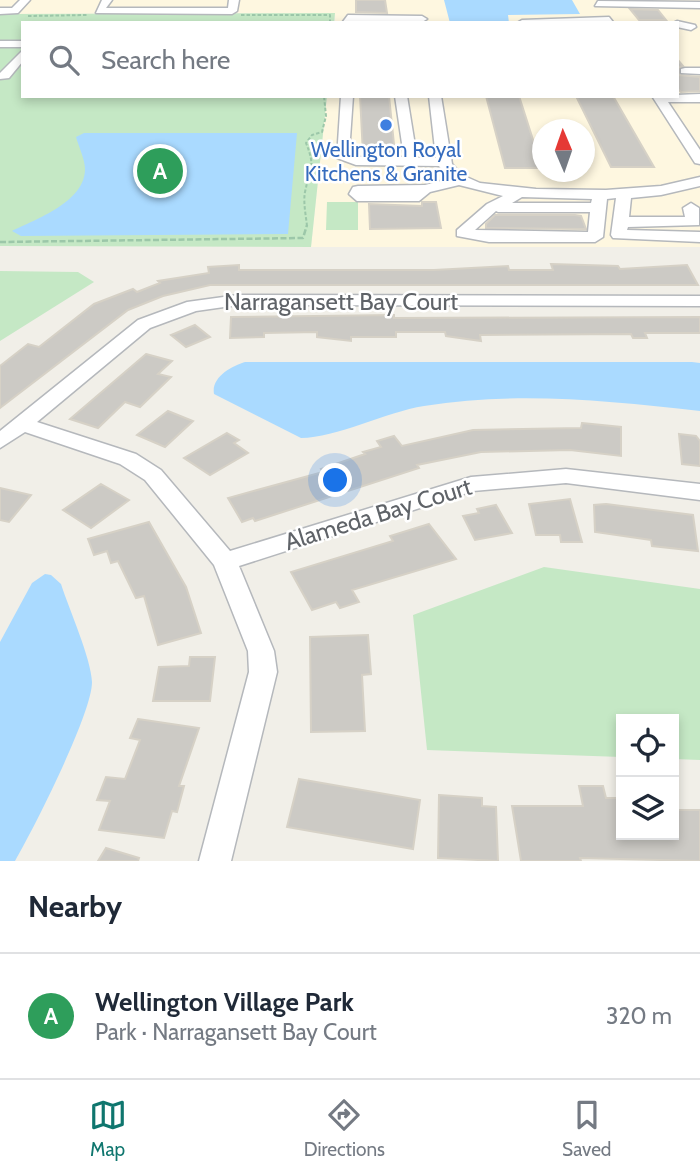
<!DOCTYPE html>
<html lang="en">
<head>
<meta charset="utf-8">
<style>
	:root { --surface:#fff; --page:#f6f6f7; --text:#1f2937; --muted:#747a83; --line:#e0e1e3; --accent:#0f766e }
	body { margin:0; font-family:Cabin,sans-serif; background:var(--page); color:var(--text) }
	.controls { position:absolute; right:21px; bottom:21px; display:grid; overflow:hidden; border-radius:0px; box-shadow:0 4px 10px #0003 }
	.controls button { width:63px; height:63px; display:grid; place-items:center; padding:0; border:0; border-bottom:2px solid var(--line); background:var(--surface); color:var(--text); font:35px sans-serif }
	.compass { position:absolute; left:532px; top:119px; width:63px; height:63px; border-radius:50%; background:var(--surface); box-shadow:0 4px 10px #0003; rotate:358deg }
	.you { position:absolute; left:336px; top:481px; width:24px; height:24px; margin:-18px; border:5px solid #fff; border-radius:50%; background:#1a73e8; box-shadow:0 0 0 10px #1a73e833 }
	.badge { display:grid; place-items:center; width:46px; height:46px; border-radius:50%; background:var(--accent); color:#fff; font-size:23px; font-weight:700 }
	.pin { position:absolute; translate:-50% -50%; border:4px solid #fff; box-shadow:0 2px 7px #0006 }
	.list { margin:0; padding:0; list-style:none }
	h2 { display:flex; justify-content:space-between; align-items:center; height:91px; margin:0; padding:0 28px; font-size:30px }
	h2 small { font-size:23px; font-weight:400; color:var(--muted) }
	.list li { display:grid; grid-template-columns:46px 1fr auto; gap:21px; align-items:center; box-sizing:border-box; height:126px; padding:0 28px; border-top:2px solid var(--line) }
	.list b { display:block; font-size:26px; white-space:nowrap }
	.list p { margin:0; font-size:23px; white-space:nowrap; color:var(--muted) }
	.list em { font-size:23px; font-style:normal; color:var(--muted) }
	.icon { flex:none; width:38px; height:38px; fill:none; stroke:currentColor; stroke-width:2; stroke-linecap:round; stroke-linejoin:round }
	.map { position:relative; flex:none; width:700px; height:861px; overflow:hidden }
	.search { position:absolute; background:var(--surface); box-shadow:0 4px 10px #0003; left:21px; right:21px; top:21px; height:77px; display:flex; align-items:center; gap:18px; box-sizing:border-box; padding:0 24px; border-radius:0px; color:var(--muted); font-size:26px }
	.sheet { height:217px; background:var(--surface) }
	nav { display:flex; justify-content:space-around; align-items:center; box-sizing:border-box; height:98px; border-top:2px solid var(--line); background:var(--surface); font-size:19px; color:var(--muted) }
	nav a { display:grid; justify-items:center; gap:4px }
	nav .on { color:var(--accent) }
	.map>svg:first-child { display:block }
	.commercial { fill:#fef7e0; fill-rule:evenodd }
	.green { fill:#c5e8c5 }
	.water { fill:#aadaff }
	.building { fill:#cccac5; stroke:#d6d1c6; stroke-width:2 }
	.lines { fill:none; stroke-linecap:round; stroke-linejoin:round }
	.minor-casing { stroke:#b5b8bc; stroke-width:3 }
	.path-far1 { stroke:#9cc7a9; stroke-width:2; stroke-dasharray:3.5 2; stroke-linecap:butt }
	.path { stroke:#9cc7a9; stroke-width:2.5; stroke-dasharray:6 2.5; stroke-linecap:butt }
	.minor { fill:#fff; fill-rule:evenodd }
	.shop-dot { fill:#3f7fe0; stroke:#fff; stroke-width:2.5 }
	.labels { text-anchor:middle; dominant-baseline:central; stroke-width:5; stroke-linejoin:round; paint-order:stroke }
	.far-shop-label { font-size:21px; fill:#366cbe; stroke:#fff }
	.street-label { font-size:24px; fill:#5f6368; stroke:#fff }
</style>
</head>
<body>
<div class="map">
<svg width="700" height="861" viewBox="0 0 700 861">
	<rect width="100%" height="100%" fill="#f1efe8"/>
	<path class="commercial" d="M0 0H700V247H311L327 96H677V23H335V13L0 14ZM542 130H584V172H542Z"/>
	<path class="green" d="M335 13 334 23H23V96H327L311 247 0 246V14Z
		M327 202H358V230H326Z
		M0 271 78 272 94 282 0 341Z
		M544 567 700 589V760L674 759V719H621V757L427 750 413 615Z"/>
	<path class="water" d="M444 0H572L580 14 508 15 509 23H450Z
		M84 133H297L288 234 21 236 12 231C36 219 85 202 85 169 85 160 79 147 76 137Z
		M245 362H692L700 363V411C607 401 518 391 424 406 386 412 336 438 301 438L214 394C211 377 232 366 245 362Z
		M45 574 51 575 61 584C69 609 91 658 92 682 92 714 33 830 15 861H0V642L32 583Z"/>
	<path class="building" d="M356 0H385L387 13 356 12Z
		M630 9 658 10 666 20H639Z
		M677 59 683 66 679 67V75L700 77V91L681 92 677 88Z
		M360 96H389L395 154H363Z
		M486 96H519L542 168H505Z
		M576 96H613L654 167H611Z
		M422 202H436L441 228 370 229 369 204 422 206Z
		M495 215H575L581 216 586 229 486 228V224Z
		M551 264 618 266 620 269 687 265 698 285H210L163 296 128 310 0 408V366L28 344 39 347 94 304 133 289 137 292 160 283 158 281 209 273 208 267 239 265V270H434L508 266 509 270H553Z
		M394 315V318L700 317V333H645L647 338H633L631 334 480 335 481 341 446 336 445 332H396V337H351V341L317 337V332L264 333V337L230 338 231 317Z
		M195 325 210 337 186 347 171 335Z
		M146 354 172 361 158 374 171 377 140 407 125 402 98 428 70 419Z
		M168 411 193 421 165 447 137 435Z
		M582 423 621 427V456L570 450 481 452 417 465 419 468 255 521 253 518 242 522 228 498 323 472 321 469 365 454 363 452 381 447 377 441 394 436 402 446 473 430 581 428Z
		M227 433 239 440 234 443 248 453 210 475 184 458Z
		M679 434 696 436 700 441V466L682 464Z
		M101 484 129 500 91 528 63 510Z
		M0 488 31 495 9 522 0 520Z
		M570 499 582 542H561L560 535H536L529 504Z
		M606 504 693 515 698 551 652 546 651 540 595 532 594 505Z
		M496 505 512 533 475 540 463 516 479 513 477 509Z
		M149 522 186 587 201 633 158 645 144 596 136 598 118 561 111 563 107 551 94 555 88 539Z
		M429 524 456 559 352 590 359 602 340 608 336 602 312 610 291 572 393 541 390 536Z
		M368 635 371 674 362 675 365 731 311 732 310 637Z
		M190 657H215L210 701H153L159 667 189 666Z
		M138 719 199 728 179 786H184L177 812 172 811 164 838 99 830 110 801 97 800 106 777 125 779 140 740 130 738Z
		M299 779 420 800 413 849 287 827Z
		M579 786H603L606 798H621V835H674V810H700V861L580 858 581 861H521L512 806H583Z
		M439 795 482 798V806L496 807 498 861 438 858Z
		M106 848 139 858 138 861H98Z"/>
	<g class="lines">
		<g class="minor-casing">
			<path id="minor" d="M20 0H30L18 13 0 14V8H12Z
				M102 0H112L106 8H228L229 0H239L237 11 232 14 96 13Z
				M598 1 700 2V8L595 6Z
				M348 15 422 16 427 19 422 22 342 23Z
				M609 17 613 22 517 23 522 20Z
				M677 21 695 25 696 27 691 30 677 27V23H673Z
				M0 41H23V47H0Z
				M23 50V61L9 78 0 79V73Z
				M685 68H700V74L681 73V69Z
				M700 94V102H668L700 150V164L695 163 652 96Z
				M341 96H353L349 153 358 157H404L395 96H407L417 158H436L429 96H441L452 164 462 175 480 183 536 189 606 190 661 186 700 177V186L661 195 631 198 629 217H685L683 208 691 203 699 208V225L628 227 627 230 700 232V242L613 238 611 235 616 198 607 199 603 237 595 242H489L457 236V230L487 204 503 196 459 185 430 192 419 201H357L349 194 353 187 358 186 425 185 449 179 439 166 356 165 337 158ZM522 197 592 199 591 203H512ZM496 211 498 212H590L588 232 475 230Z
				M238 295 700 296V306L238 305 196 311 150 328 37 422 136 454 161 470 230 551 471 477 566 469 700 484V500L566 483 473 491 239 566 274 651 277 672 231 861H199L249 672 248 651 214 565 145 480 120 464 25 432 0 448V431L138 320 187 302Z"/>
		</g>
		<path class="path-far1" d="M241 15H330V23
			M28 16 88 15
			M307 226C306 216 303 202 305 192 310 168 316 168 306 143L312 135 322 132 326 116 324 96"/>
		<path class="path" d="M0 242 303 238 307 225"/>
		<use href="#minor" class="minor"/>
	</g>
	<circle class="shop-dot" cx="386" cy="125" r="7"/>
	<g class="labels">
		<g class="far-shop-label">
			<text x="386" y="149">Wellington Royal<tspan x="386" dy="24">Kitchens &amp; Granite</tspan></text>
		</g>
		<g class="street-label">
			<text x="341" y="301">Narragansett Bay Court</text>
			<text transform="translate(378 514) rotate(-17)">Alameda Bay Court</text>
		</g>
	</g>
</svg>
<div class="controls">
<button><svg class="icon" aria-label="locate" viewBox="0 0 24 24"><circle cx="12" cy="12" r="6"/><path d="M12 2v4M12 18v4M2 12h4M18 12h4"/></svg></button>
<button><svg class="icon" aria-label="layers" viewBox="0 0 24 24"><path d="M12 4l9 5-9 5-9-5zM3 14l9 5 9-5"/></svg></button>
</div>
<svg class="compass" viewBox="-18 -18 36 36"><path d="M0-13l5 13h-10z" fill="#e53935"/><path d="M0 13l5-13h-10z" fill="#747a83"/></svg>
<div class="you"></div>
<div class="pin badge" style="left:160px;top:171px;background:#2e9e5b">A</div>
<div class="search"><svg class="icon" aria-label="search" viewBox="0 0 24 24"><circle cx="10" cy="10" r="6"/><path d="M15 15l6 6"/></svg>Search here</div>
</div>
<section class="sheet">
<h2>Nearby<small></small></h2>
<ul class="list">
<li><span class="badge" style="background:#2e9e5b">A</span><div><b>Wellington Village Park</b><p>Park · Narragansett Bay Court</p></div><em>320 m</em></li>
</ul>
</section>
<nav>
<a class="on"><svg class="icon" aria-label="map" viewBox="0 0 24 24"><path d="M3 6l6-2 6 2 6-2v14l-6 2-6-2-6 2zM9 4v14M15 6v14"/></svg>Map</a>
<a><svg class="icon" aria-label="directions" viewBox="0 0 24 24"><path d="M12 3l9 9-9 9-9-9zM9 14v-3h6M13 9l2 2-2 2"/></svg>Directions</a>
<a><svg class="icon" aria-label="saved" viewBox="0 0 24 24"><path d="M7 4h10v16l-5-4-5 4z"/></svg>Saved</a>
</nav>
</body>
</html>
